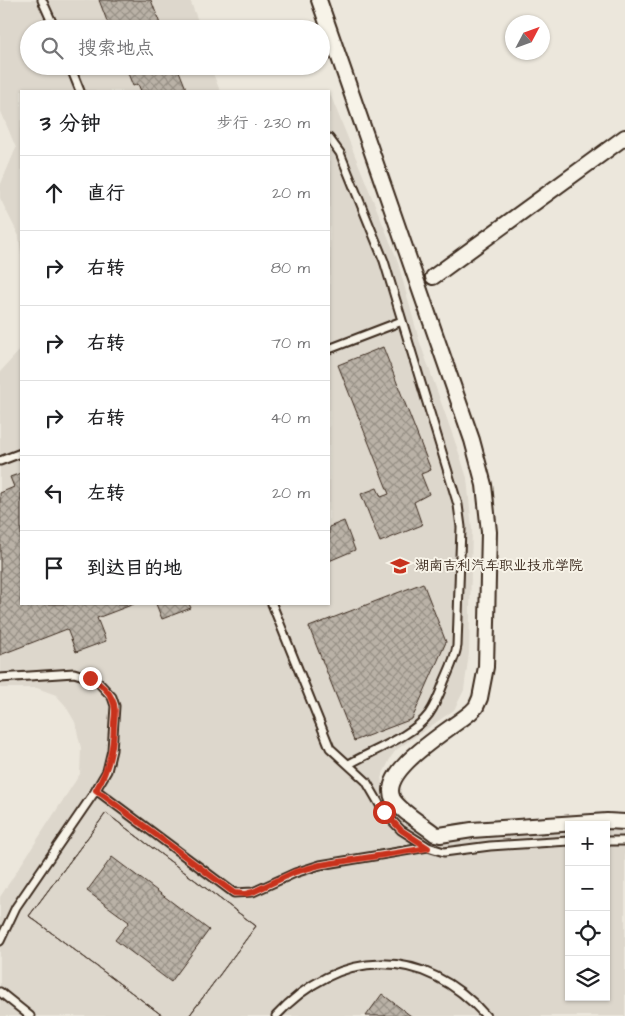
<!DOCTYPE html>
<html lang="zh">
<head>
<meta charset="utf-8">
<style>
	:root { --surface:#fff; --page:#f2f2f2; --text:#202124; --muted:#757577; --line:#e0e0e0 }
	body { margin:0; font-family:"Architects Daughter","LXGW WenKai TC",sans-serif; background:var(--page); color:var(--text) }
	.controls { position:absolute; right:15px; bottom:15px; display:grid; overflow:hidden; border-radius:0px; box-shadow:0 1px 4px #0004 }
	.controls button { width:45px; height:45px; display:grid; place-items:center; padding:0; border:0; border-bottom:1px solid var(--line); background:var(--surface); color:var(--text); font:25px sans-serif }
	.compass { position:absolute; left:505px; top:15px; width:45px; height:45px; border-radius:50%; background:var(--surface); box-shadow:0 1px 4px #0004; rotate:49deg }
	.stop { position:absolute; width:15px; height:15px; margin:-11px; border:4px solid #c8321e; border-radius:50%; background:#fff }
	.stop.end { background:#c8321e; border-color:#fff; box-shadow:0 1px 5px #0008 }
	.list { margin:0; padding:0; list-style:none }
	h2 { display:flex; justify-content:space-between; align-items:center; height:65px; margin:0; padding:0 20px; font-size:21px }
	h2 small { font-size:16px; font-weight:400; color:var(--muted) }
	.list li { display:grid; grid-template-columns:32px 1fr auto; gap:15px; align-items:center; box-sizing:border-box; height:75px; padding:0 20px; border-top:1px solid var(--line) }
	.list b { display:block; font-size:19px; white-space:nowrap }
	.list em { font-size:16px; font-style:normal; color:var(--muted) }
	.icon { flex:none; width:28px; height:28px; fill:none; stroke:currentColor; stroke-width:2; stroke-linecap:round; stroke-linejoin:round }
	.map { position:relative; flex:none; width:625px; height:1016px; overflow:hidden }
	.search { position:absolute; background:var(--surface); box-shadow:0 1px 4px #0004; left:20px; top:20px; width:310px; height:55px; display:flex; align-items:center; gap:12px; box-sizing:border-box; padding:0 18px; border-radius:28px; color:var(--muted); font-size:19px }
	.panel { position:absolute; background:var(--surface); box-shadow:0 1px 4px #0004; left:20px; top:90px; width:310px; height:515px; border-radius:0px }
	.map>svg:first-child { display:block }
	.built { fill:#ddd7cc }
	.building { fill:url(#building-cross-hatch); stroke:#3b2a1e; fill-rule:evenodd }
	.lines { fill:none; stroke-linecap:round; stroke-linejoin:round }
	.service-casing { stroke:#3b2a1e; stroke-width:11 }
	.minor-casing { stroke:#3b2a1e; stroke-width:18 }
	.service { stroke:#f7f3e8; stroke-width:7 }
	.minor { stroke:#f7f3e8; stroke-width:14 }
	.route { stroke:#c8321e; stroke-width:6 }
	.labels { text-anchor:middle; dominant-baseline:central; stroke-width:4; stroke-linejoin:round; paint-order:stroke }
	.poi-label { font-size:14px; fill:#3b2a1e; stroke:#f7f3e8; text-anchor:start }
</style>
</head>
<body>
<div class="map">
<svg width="625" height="1016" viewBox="0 0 625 1016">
	<defs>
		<pattern id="building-cross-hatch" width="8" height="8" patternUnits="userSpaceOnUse" patternTransform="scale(1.25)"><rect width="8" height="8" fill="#bab2a7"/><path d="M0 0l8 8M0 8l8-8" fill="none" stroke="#989187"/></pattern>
	</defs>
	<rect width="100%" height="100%" fill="#ece7dc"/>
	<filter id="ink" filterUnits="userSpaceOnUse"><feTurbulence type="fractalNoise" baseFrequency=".02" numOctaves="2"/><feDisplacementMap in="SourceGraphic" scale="10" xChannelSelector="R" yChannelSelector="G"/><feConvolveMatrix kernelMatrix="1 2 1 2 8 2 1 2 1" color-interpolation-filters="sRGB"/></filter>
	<g filter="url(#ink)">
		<path class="built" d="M0 0H190L201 29H29V66H210L220 91H21V254L19 236 0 198V186L16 148 0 109Z
			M330 94 397 259 419 340 459 453 467 478 472 529 469 653 464 690 454 710 396 750 391 757 381 778 384 790 388 800 433 839 449 841 467 836 569 830V997H606V828H625V1016H0V897L80 774 81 748 75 722 65 705 56 695 37 688H0V372L21 349V604H329Z"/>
		<path class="building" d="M99 0H151L162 29H110Z
			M125 66H177L187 91H141L138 84 133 86Z
			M383 347 431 470 421 474 429 494 414 502 422 525 380 542 361 494 377 488 381 497 389 494 338 365Z
			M21 473V604H134L97 618 106 641 76 652 67 629 0 655V493L14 487 10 477Z
			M344 521 355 550 329 561V527Z
			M423 583 446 642 412 719 354 741 309 627Z
			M156 604H189L191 608 162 619Z
			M106 813 256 926 189 1016H163L29 916ZM112 857 209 930 171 982 115 940 129 922 87 891Z
			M106 813 256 926 189 1016H163L29 916Z
			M382 994 411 1016H366Z"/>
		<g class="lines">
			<g class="service-casing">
				<path id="service" d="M42 0 55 29
					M70 66 80 91
					M329 138 340 153 384 261 458 505 461 527 457 646C455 659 449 670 444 682 440 693 436 704 429 714 414 735 372 751 349 764
					M329 349 402 321
					M0 461 21 453
					M272 604 330 748 366 781 384 812 401 830 428 847 444 852 490 846 569 841
					M0 678 74 673 90 678 99 683 112 697 115 706 112 750 107 771 94 793 16 907 0 941
					M96 790 234 893 253 892 295 873 320 865 428 847
					M606 841H625
					M0 992 30 1016
					M276 1016C338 948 424 945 486 1016"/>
			</g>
			<g class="minor-casing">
				<path id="minor" d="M319 0 472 440 484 485 489 532 486 667 480 698 476 707 471 712C453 728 378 770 393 799 400 811 424 825 435 834L440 835 472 830 607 821 625 822
					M433 277 625 137"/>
			</g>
			<use href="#service" class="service"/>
			<use href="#minor" class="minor"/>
		</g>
	</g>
	<g class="lines" filter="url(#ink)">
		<path class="route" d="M90 678C99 683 108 689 112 699 116 706 115 714 114 722 114 747 109 769 96 790L234 893 245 894 253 892 295 872 320 865 428 848 401 830 384 812"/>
	</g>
	<defs>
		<g id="university-bare" transform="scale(1.5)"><path d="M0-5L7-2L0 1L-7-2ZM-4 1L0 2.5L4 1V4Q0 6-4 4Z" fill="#c8321e" stroke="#f7f3e8" stroke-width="2.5" paint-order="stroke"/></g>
	</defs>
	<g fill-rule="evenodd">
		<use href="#university-bare" x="400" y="566"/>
	</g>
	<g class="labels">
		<g class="poi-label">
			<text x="415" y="566">湖南吉利汽车职业技术学院</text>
		</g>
	</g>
</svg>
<div class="controls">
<button>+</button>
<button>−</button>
<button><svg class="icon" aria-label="locate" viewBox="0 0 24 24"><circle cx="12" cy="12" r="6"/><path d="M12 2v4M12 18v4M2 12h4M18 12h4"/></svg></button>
<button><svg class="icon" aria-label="layers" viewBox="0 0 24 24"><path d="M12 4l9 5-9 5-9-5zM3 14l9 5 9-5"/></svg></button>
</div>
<svg class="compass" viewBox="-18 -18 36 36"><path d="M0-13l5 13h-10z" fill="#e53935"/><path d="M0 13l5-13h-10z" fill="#757577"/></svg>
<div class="stop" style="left:384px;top:812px"></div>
<div class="stop end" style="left:90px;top:678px"></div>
<div class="search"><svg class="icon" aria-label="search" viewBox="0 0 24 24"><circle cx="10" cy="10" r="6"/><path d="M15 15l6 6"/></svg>搜索地点</div>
<section class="panel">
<h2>3 分钟<small>步行 · 230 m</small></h2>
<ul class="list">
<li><svg class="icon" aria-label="ahead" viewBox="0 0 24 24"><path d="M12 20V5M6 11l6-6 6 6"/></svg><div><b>直行</b></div><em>20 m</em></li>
<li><svg class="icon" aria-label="right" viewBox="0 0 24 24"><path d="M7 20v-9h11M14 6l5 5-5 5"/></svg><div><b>右转</b></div><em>80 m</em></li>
<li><svg class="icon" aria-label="right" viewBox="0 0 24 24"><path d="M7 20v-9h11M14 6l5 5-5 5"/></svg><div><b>右转</b></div><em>70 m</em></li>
<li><svg class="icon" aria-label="right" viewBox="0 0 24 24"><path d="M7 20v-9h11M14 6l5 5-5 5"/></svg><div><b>右转</b></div><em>40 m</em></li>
<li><svg class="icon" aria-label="left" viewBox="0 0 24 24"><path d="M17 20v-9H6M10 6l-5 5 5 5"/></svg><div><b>左转</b></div><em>20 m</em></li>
<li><svg class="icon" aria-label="arrive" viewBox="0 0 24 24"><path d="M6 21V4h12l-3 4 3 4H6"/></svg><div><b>到达目的地</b></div></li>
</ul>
</section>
</div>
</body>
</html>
